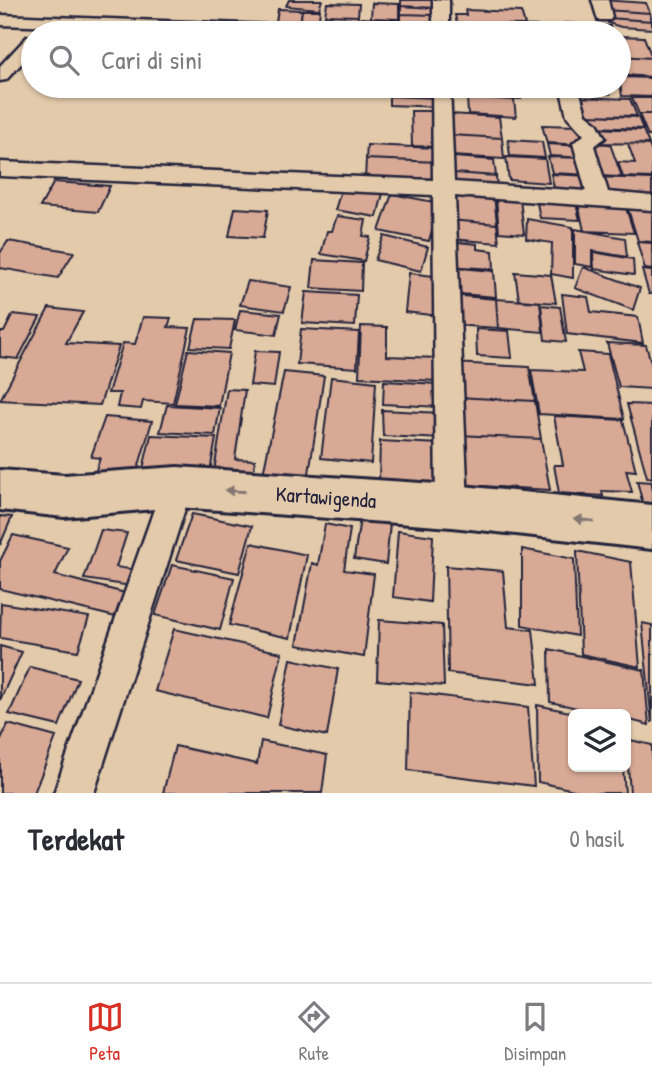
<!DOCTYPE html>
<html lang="id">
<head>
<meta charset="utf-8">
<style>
	:root { --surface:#fff; --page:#f2f2f3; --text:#2b2b33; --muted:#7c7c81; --line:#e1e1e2; --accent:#d93025 }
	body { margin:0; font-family:"Patrick Hand",sans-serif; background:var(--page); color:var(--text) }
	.controls { position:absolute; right:21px; bottom:21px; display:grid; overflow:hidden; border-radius:10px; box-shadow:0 2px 5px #0004 }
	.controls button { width:63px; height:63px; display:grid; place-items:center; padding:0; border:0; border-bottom:2px solid var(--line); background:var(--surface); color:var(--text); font:35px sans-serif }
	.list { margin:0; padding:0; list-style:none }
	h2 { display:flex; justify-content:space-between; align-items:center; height:91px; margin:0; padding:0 28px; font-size:30px }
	h2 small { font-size:23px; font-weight:400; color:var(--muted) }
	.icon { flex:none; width:38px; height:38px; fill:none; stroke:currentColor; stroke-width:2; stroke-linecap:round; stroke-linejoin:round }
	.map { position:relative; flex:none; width:652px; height:793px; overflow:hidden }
	.search { position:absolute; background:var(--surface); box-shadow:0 2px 5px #0004; left:21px; right:21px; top:21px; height:77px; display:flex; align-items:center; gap:18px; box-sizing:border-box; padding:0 24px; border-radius:38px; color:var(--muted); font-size:26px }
	.sheet { height:189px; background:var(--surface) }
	nav { display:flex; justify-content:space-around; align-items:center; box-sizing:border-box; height:98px; border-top:2px solid var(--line); background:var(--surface); font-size:19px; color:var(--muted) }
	nav a { display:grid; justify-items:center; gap:4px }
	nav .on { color:var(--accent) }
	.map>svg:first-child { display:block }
	.building { fill:#d8a995; stroke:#22223b; stroke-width:2 }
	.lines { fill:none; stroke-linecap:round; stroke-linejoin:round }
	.street-casing { stroke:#22223b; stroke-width:5 }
	.secondary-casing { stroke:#22223b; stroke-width:6 }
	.street { fill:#e3caab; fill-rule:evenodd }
	.secondary { fill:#e3caab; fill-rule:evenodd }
	.oneway { fill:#827673 }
	.labels { text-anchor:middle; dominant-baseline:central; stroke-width:5; stroke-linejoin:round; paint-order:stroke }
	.street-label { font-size:21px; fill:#22223b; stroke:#e3caab }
</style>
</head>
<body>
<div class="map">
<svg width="652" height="793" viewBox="0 0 652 793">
	<rect width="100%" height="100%" fill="#e3caab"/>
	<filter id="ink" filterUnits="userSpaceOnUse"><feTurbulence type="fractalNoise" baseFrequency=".0143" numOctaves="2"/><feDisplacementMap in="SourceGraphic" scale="14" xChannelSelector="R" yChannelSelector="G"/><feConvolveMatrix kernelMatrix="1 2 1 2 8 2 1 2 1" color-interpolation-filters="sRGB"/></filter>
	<g filter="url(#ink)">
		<path class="building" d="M289 0H322L319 9 286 6Z
			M401 0H433L434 8 401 6Z
			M602 0 646 3 650 13 605 10Z
			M327 3 359 4 358 16 325 15Z
			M372 3 399 4V19L371 18Z
			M401 6 434 8V15L401 14Z
			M278 9 302 10 300 23 276 22Z
			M302 10H320L318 27H300Z
			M465 10 521 12 525 25 457 24 455 15H466Z
			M605 10 650 13 652 21 607 18Z
			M401 14 434 15 435 26 401 25Z
			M325 15 358 16 357 28 323 27Z
			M361 18 400 20V32L360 30Z
			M607 18 652 21V29L621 27 608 23Z
			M565 23 610 26 612 33H567Z
			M401 25 435 26 436 33H401Z
			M504 25 538 26 541 33H506Z
			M619 36 644 37 652 58 619 56Z
			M619 56 652 58V77L625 75Z
			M619 77 652 78V97L622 96Z
			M449 86H518L521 99 449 95Z
			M573 86H608L610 94 574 91Z
			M389 87 439 89 440 98 389 96Z
			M389 96 440 98 441 107 389 105Z
			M467 97 514 100 516 117 468 114Z
			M576 97 630 99 637 116 582 115Z
			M632 98H652V114H639Z
			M411 111H435L437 147 412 146Z
			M450 114 499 117 502 138 450 135Z
			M639 114H652V136H648Z
			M589 115 638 117 643 129 593 127Z
			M542 125 578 126 592 139 583 145 547 143Z
			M593 128 643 130 649 144 598 143Z
			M450 135 502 138 504 159 451 156Z
			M508 140 542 142 545 158 510 156Z
			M584 143 610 144 622 177 595 176Z
			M547 144 582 146 586 158 550 156Z
			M628 144 649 145 652 152V178L623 177 618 162 635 163Z
			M367 145 437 148 438 162 366 159Z
			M454 157 494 160 496 176 454 173Z
			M506 157 545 159 549 183 509 180Z
			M548 157 586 158 591 175 552 173Z
			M366 159 438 162 439 184 365 180Z
			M454 173 496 176 497 190 455 187Z
			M551 174 590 176V198L555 192Z
			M595 177 652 179V196L600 194Z
			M54 182 110 186 98 212 40 207Z
			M342 187 383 193 377 217 335 210Z
			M449 192 494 195 497 224 449 220Z
			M392 194 439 203 429 241 379 231Z
			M496 198 520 199 524 234 499 232Z
			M536 198 575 200 580 220 540 218Z
			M578 203 625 205 634 233 584 231Z
			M627 206 652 207V242L638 241Z
			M235 208 268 210 263 238 229 236Z
			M337 216 366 220 363 236 370 237 364 261 321 254 327 231H332Z
			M527 219 573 227V278L551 274 552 243 526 239Z
			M449 220 497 224 499 243 450 239Z
			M575 229 625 238 627 257 592 251V267L575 264Z
			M384 236 428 247 421 271 375 260Z
			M8 241 74 252 58 278 0 268V253Z
			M447 241 477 244V249L493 251 494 269 448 266Z
			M637 242 652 243V270L645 269Z
			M593 252 633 259 634 275 594 269Z
			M314 260 362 263 361 291 311 288Z
			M448 267 494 271 496 297 448 293Z
			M583 267 640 288 633 310 575 288Z
			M642 270 652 271V294H649Z
			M515 272 551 275 556 303 519 300Z
			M409 273 441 277 439 316 405 312Z
			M248 281 291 287 284 311 240 305Z
			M306 292 357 295 355 326 302 323Z
			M562 294 588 297 591 312 638 317 643 343 567 334Z
			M451 295 496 299 498 328 451 325Z
			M496 299 540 302 543 332 498 328Z
			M541 305 560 307 566 342 545 340Z
			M49 308 83 312 66 343 119 346 100 405 0 400Z
			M240 310 281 314 276 335 235 330Z
			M13 314 40 317 18 359 0 357V332H4Z
			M143 317 171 318 168 327 190 328 173 403 143 401 141 409 117 407 120 393H108L123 343 135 344Z
			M197 319 235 320 229 349 190 347Z
			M361 326 387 327V356L437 358 438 381 359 377Z
			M301 329 359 332 357 368 297 364Z
			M476 329 509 331 512 358 477 356Z
			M607 343 646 345 652 366V389L619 387Z
			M188 350 229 353 219 406 175 404Z
			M255 351 279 352 274 387 250 385Z
			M578 352 608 354 624 419 539 414 531 370 583 372Z
			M453 363 529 367 535 401 456 397Z
			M284 372 324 376 308 480 263 474Z
			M331 377 376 382 371 463 321 458Z
			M384 381 438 384 440 407 383 404Z
			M227 389 245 390 235 459 255 460 251 488 214 471Z
			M456 397 535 401 541 439 459 435Z
			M627 404 652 405V478L647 477Z
			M167 405 220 408 215 435 160 432Z
			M382 410 441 413 443 439 383 436Z
			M554 416 623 420 636 471 626 470 632 492 602 491 603 496 559 493 554 465H563Z
			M105 417 152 421 136 476 95 473 100 458 91 457Z
			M151 435 216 438 209 477 142 473Z
			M459 435 541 439 550 490 463 485Z
			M380 441 440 444 443 484 379 481Z
			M637 481 652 482V512H645Z
			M192 514 252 526 239 573 176 560Z
			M0 516 12 517 0 545Z
			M360 518 390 523 386 564 354 559Z
			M325 524 350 529 344 570 374 574 364 657 297 645 312 563 318 565Z
			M101 530 127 533 116 567 135 570 131 586 84 579Z
			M398 531 433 536 430 602 393 597Z
			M13 535 68 547 55 575 129 594 120 618 0 589V561Z
			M251 543 307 555 290 638 229 625Z
			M522 549 574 559 577 636 522 625Z
			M577 551 631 562 640 667 581 654Z
			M172 565 234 578 220 630 155 615Z
			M446 566 503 571 508 627 533 630 539 684 448 673Z
			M1 603 89 617 78 651 0 638Z
			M379 620 442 625 444 686 377 680Z
			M642 623 652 625V723Z
			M174 629 282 653 267 718 155 691Z
			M0 646 22 652 0 700Z
			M549 649 644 670 649 725 626 719V714H604L550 702Z
			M291 659 338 669 327 736 278 725Z
			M30 667 78 679 59 726 9 714Z
			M410 692 528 707 534 786 408 770Z
			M537 705 579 714H573V767H623L625 793H587L538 782Z
			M8 724 56 737 34 793H0V741Z
			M626 739 652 745V793H630Z
			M261 741 327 755 322 793H163L175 746 257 764Z"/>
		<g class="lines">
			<g class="street-casing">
				<path id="street" d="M433 0H449V33H433Z
					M592 0H608L612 17 610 20H598Z
					M0 15 355 28 363 33H227L0 25Z
					M33 36V51L6 80 0 81V66L27 37Z
					M432 86H450L454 182 586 191 573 143 584 135 567 116 560 86H578L586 114 597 123 605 138 594 146 608 192 652 196V210L455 196 468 506 463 517 452 521 441 517 436 506 433 195 0 176V162L433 180Z
					M177 472 188 477 192 487 94 793H54L162 487 166 477Z"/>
			</g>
			<g class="secondary-casing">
				<path id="secondary" d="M177 467 452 485 652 505V549L452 527 177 507 64 517 0 510V470L64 475Z"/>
			</g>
			<use href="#street" class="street"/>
			<use href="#secondary" class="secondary"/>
		</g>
		<defs><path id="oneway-solid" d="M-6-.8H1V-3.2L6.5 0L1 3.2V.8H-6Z" transform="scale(1.75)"/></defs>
		<g class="oneway">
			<use href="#oneway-solid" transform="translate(235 491) rotate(-176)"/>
			<use href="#oneway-solid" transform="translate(584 520) rotate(-174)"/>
		</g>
	</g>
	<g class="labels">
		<g class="street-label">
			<text transform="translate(326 497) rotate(4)">Kartawigenda</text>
		</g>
	</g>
</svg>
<div class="controls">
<button><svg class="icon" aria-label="layers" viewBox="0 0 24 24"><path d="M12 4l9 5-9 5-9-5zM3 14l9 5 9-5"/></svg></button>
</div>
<div class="search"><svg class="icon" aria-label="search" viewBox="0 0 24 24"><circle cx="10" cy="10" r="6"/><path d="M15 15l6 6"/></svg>Cari di sini</div>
</div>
<section class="sheet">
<h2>Terdekat<small>0 hasil</small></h2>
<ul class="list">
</ul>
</section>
<nav>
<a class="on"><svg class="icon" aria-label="map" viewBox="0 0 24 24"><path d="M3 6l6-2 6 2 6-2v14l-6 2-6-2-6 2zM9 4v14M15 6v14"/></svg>Peta</a>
<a><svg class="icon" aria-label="directions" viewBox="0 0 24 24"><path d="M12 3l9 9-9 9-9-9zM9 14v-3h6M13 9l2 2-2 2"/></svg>Rute</a>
<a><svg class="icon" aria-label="saved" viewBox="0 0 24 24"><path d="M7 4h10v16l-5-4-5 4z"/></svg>Disimpan</a>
</nav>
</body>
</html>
